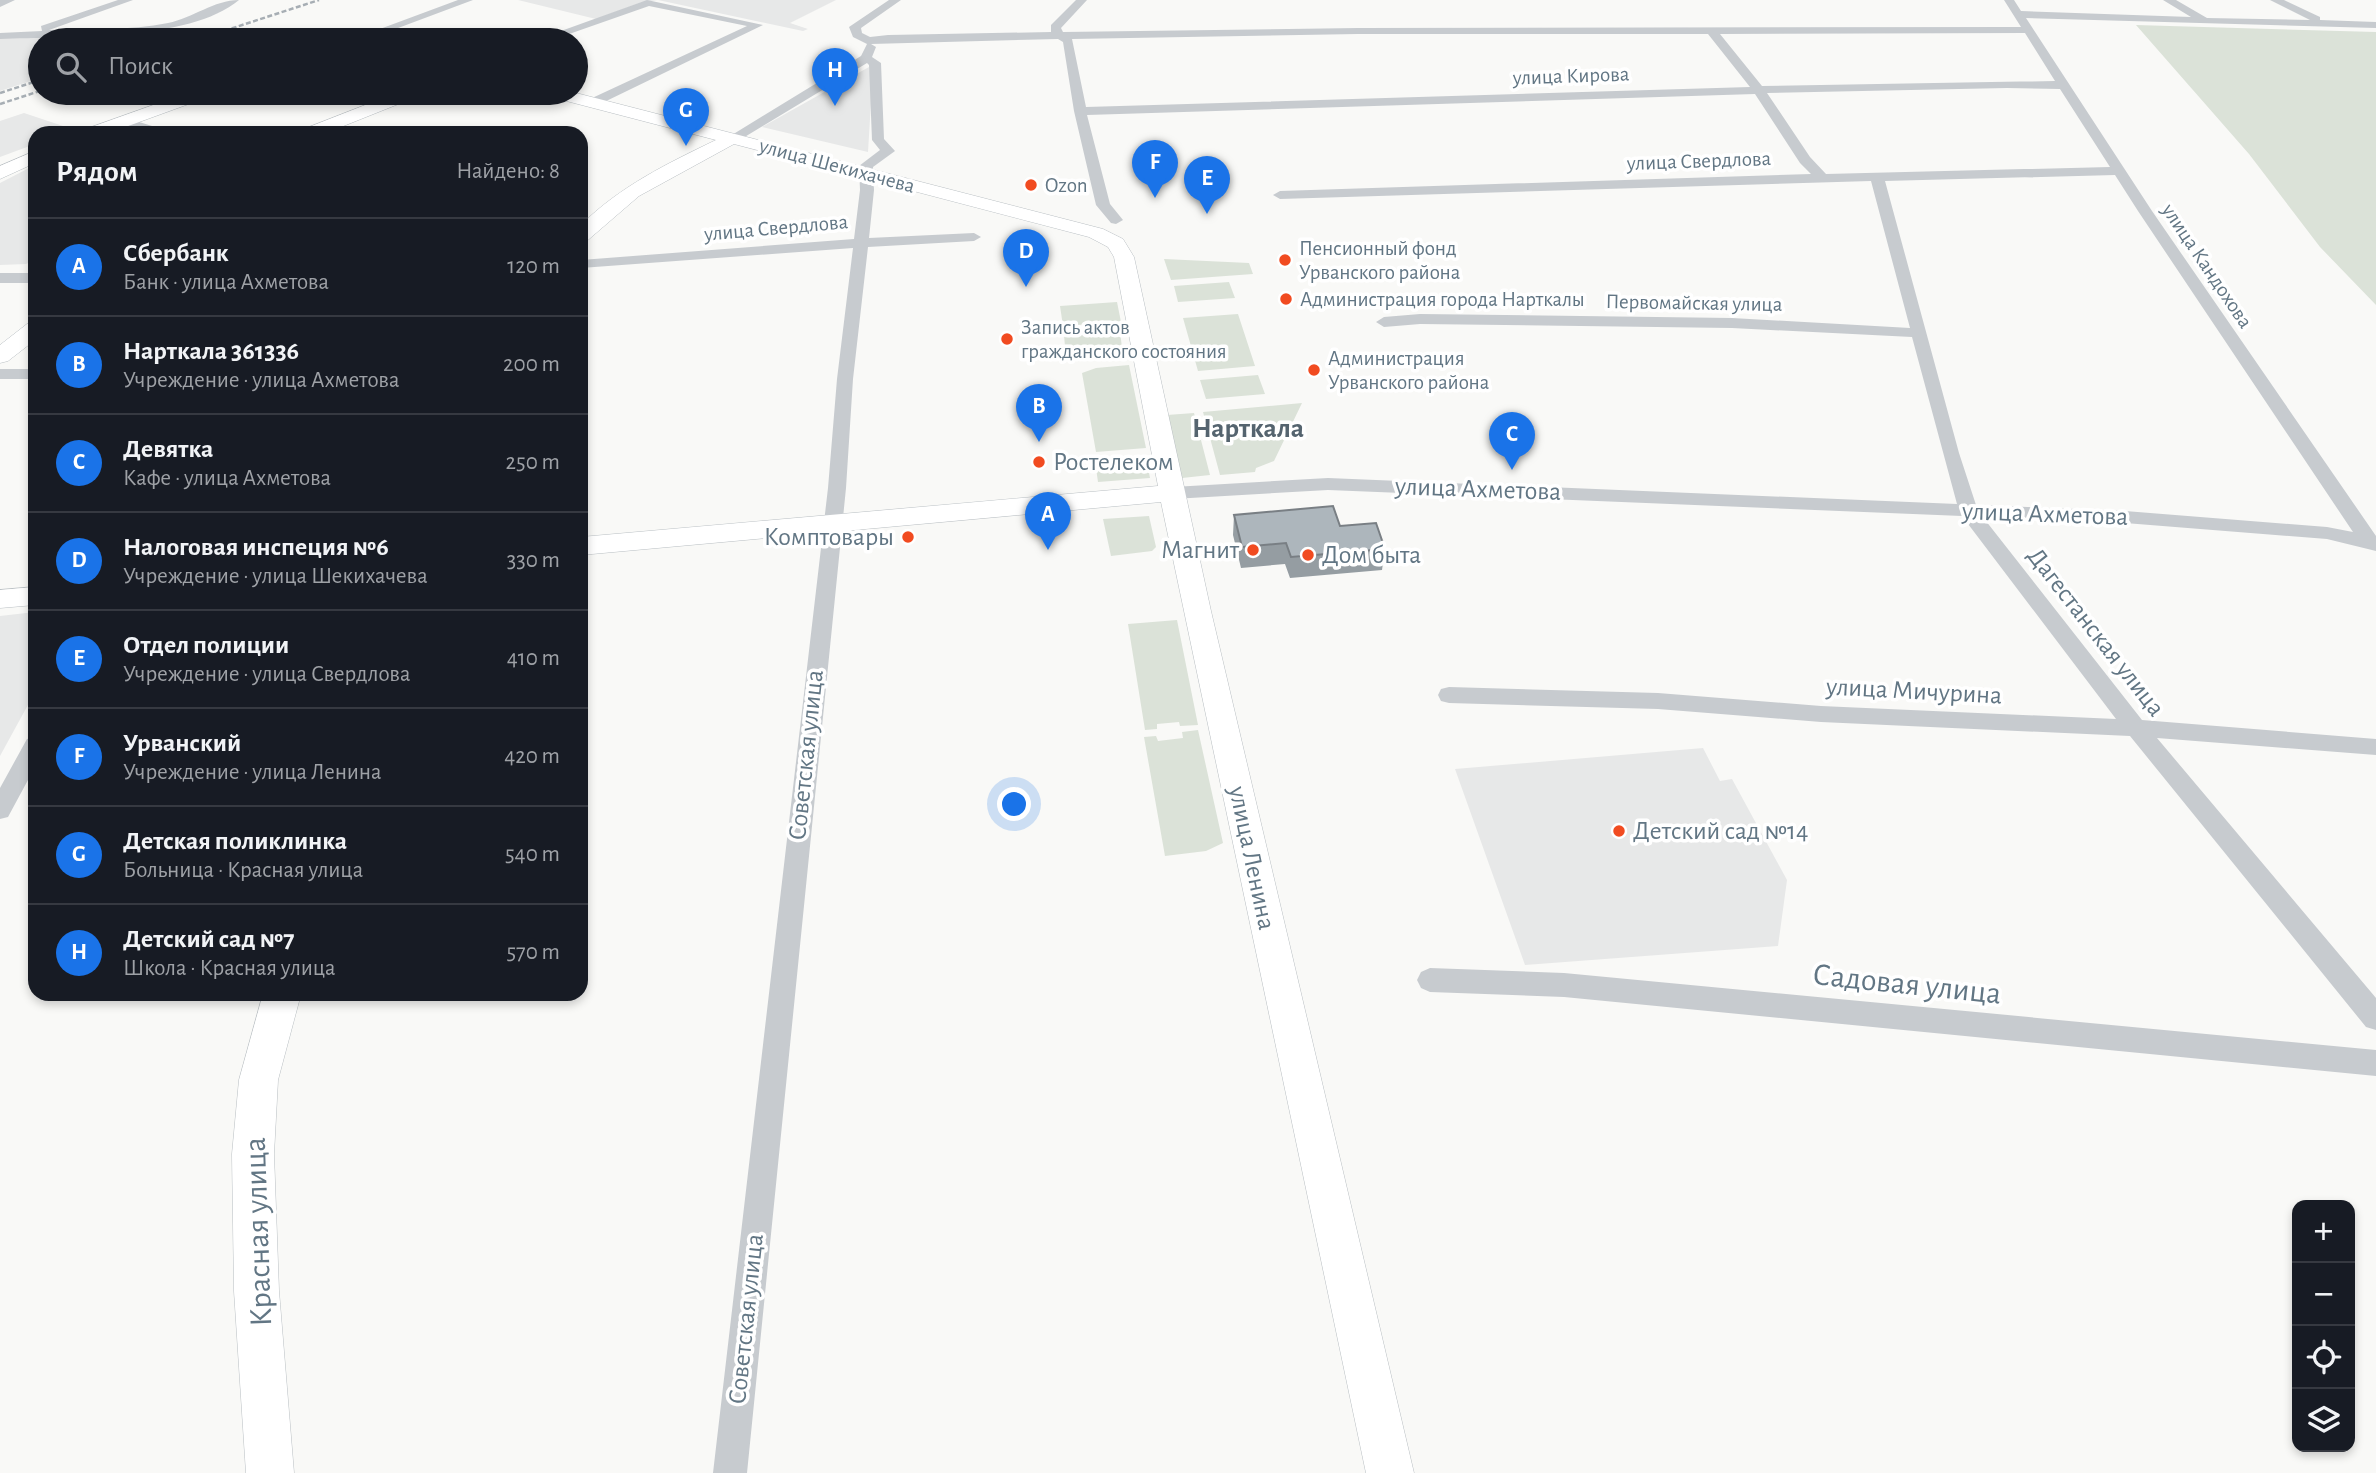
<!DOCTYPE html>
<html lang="ru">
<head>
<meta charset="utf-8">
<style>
	:root { --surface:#171b24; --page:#20242c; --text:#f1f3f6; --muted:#9ea1a6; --line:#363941; --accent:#1a73e8 }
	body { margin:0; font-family:"Alegreya Sans",sans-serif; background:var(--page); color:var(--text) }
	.controls { position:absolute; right:21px; bottom:21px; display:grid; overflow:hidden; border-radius:14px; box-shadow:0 4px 10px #0003 }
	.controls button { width:63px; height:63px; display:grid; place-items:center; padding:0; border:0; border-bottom:2px solid var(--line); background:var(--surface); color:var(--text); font:35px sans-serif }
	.you { position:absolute; left:1015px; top:805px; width:24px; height:24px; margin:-18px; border:5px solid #fff; border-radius:50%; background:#1a73e8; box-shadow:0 0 0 10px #1a73e833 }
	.badge { display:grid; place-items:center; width:46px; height:46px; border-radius:50%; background:var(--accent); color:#fff; font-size:23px; font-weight:700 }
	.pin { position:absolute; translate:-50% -58px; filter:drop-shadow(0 2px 4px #0008) }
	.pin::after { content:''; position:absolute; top:37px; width:24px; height:21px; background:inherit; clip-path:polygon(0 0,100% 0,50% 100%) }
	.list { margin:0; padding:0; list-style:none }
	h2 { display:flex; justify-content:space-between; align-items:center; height:91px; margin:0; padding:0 28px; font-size:30px }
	h2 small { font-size:23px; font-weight:400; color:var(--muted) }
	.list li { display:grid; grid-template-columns:46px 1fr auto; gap:21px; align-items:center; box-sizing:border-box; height:98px; padding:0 28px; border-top:2px solid var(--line) }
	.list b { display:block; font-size:26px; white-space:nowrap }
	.list p { margin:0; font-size:23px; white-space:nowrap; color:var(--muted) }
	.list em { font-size:23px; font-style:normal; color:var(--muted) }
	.icon { flex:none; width:38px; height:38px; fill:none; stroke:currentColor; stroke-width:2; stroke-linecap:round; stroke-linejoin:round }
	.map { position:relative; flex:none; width:2376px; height:1473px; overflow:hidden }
	.search { position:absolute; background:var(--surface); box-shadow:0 4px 10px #0003; left:28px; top:28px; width:560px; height:77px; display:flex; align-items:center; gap:18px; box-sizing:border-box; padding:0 24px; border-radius:38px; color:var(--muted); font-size:26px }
	.panel { position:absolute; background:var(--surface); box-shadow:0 4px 10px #0003; left:28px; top:126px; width:560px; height:875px; border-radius:21px }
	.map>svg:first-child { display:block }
	.built { fill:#e7e8e8 }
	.green { fill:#dbe2d8 }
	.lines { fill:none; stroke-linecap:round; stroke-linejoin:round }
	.secondary-casing { stroke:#b9bfc3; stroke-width:1 }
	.street { fill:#c7cbcf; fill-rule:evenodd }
	.secondary { fill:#fff; fill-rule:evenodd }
	.rail { stroke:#a7aeb4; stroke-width:2.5; stroke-dasharray:5 2.5; stroke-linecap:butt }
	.wall { fill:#959da2 }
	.building { fill:#adb6bc; stroke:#797f84; stroke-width:2 }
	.poi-dot { fill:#f14b20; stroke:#fff; stroke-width:2.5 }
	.labels { text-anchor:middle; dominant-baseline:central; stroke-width:7; stroke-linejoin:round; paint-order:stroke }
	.far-street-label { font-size:21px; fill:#627684; stroke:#fff }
	.far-poi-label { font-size:21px; fill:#627684; stroke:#fff; text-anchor:start }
	.poi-label { font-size:26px; fill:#627684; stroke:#fff; text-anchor:start }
	.street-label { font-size:26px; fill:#627684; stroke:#fff }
	.far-district-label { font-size:28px; font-weight:bold; fill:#55646f; stroke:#fff }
	.near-street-label { font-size:32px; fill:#627684; stroke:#fff }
</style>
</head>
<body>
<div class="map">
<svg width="2376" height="1473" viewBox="0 0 2376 1473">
	<rect width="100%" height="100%" fill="#f9f9f7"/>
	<path class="built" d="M518 0H836L790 23 808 29 803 31 658 0 642 2 596 19Z
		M89 36 83 40H40V78L0 91V38Z
		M869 67 872 86 868 152 762 127Z
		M24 113 75 130 67 133H35V144L0 157V121Z
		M35 165V260L26 264 0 265V183Z
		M35 612V692L0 756V616Z
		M1703 748 1720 781 1732 779 1787 880 1778 946 1525 965 1455 769Z"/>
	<path class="green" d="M2136 25 2376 32V305L2320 247 2249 154Z
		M1164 259 1249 263 1253 274 1171 280Z
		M1229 282 1235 298 1178 302 1174 286Z
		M1117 302 1121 322 1063 326 1060 306Z
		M1238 314 1255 366 1198 371 1183 318Z
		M1120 332 1123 355 1066 358 1064 335Z
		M1129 365 1146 448 1096 452 1082 373 1096 368Z
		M1258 375 1265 394 1206 399 1200 380Z
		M1302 403 1274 461 1256 468 1255 472 1220 475 1203 412Z
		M1194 413 1210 475 1182 478 1167 415Z
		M1146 457 1150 478 1098 482 1095 461Z
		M1149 516 1156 547 1152 551 1111 556 1103 519Z
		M1177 620 1198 725 1180 726 1179 722 1157 724V729L1145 730 1128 624Z
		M1198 730 1223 843 1206 851 1165 856 1144 737 1156 736 1158 741 1183 738 1182 732Z"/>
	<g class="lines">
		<g class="secondary-casing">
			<path id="secondary" d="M363 35 371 40H346L348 37Z
				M187 93H210L208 97 109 133H83L86 129Z
				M396 93H418L416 97 326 133H301L304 129Z
				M549 93H576L1103 229 1123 239 1134 257 1211 611 1414 1473H1366L1161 502 581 555V537L1158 486 1114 257 1108 247 1089 237 734 144 639 196 588 240 581 242V225C619 187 668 163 716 140L551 97Z
				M35 151V163L0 179V166Z
				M35 322V340L8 361 0 363V345L27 324Z
				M35 587V605L0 608V590Z
				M263 994H301L278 1080 274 1154 279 1291 294 1473H246L234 1291 232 1154 239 1080Z"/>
		</g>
		<path class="street" d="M0 0H15L0 7Z
			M118 0H133L49 30C88 28 130 31 168 23 193 18 214 0 239 0 189 42 65 36 0 39V33L42 31 41 26Z
			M458 0H473L366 40 353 39Z
			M647 0 763 25 598 105H590V99L747 26 649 6 552 40H536Z
			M889 0H901L861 28 862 33 870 37 888 35 1051 32V25L1076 0H1087L1061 28 1063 32 1358 28 2021 27 2004 0H2014L2021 11 2191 17 2163 0H2176L2207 18 2310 20 2270 0H2284L2320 17V20L2376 22V28L2026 18 2152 211 2376 536V551L2327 539 2125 523 1982 516 2142 720 2376 739V755L2157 738 2376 998V1030L2366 1027 2130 736 1821 722 1658 709 1449 703 1441 701 1438 695 1441 689 1449 687 1658 693 1821 706 2116 719 1962 516 1328 490 1173 499 1164 493 1173 487 1328 478 1957 504 1912 337 1732 328 1420 324 1384 327 1376 322 1384 317 1420 314 1732 318 1910 328 1871 181 1280 199 1273 195 1280 191 1811 174 1800 163 1755 94 1087 115 1110 204 1123 220 1116 224 1111 223 1096 205 1074 111 1063 42 1058 39 871 44 876 47 872 57 881 63 884 139 895 151 873 167 874 190 869 238 974 233 981 237 974 241 868 247 853 379 846 488 747 1473H713L828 488 837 379 853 248 581 268V260L854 239 860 190 859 166 880 150 872 140 869 65 867 63 738 141H728L727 138 861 56 867 44 853 37 849 27ZM2025 33 2055 81 1762 86 1720 34ZM1358 34H1708L1750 87 1086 107 1072 39ZM2007 88 2060 89 2110 167 1826 174 1810 157 1767 93ZM2115 175 2138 211 2353 532 2327 527 2125 511 1976 505 1959 453 1885 181Z
			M123 117 165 130 166 133H147L119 124 117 121Z
			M0 273H35V283H0Z
			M0 369H35V379H0Z
			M35 737V767L8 817 0 819V788L27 739Z
			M1430 968 1564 973 2376 1050V1076L1564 997 1430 992 1421 988 1417 980 1421 972Z"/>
		<use href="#secondary" class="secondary"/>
		<path class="rail" d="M163 40 196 30
			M196 40 319 0
			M0 93 40 80
			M0 104 40 91"/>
	</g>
	<path class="wall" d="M1234 515 1340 526 1385 549 1382 570 1290 578 1285 564 1241 568 1233 535Z"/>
	<path class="building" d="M1333 506 1340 526 1376 523 1385 549 1291 557 1286 543 1242 547 1234 515Z"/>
	<g class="poi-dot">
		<circle cx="1031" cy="185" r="7"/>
		<circle cx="1285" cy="260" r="7"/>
		<circle cx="1286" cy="299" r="7"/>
		<circle cx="1007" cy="339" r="7"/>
		<circle cx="1314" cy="370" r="7"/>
		<circle cx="1039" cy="462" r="7"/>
		<circle cx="908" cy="537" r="7"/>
		<circle cx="1253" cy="550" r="7"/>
		<circle cx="1308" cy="555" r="7"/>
		<circle cx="1619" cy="831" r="7"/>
	</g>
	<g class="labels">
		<g class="far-street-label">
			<text transform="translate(1571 76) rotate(-2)">улица Кирова</text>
			<text transform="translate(1699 161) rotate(-2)">улица Свердлова</text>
			<text transform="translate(837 166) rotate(15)">улица Шекихачева</text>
			<text transform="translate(776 228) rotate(-5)">улица Свердлова</text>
			<text transform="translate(2207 266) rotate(56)">улица Кандохова</text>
			<text transform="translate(1694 303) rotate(1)">Первомайская улица</text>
		</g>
		<g class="far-poi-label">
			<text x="1045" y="185">Ozon</text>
			<text x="1299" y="248">Пенсионный фонд<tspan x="1299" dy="24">Урванского района</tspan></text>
			<text x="1300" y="299">Администрация города Нарткалы</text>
			<text x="1021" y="327">Запись актов<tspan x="1021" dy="24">гражданского состояния</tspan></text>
			<text x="1328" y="358">Администрация<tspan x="1328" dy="24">Урванского района</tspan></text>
		</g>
		<g class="poi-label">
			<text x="1053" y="462">Ростелеком</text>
			<text x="894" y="537" text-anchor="end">Комптовары</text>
			<text x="1239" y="550" text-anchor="end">Магнит</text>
			<text x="1322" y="555">Дом быта</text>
			<text x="1633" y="831">Детский сад №14</text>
		</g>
		<g class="street-label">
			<text transform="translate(1478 489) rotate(2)">улица Ахметова</text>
			<text transform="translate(2045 514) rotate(2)">улица Ахметова</text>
			<text transform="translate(2096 632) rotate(52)">Дагестанская улица</text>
			<text transform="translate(1914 691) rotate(3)">улица Мичурина</text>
			<text transform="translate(806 755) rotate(-84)">Советская улица</text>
			<text transform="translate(1252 858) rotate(78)">улица Ленина</text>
			<text transform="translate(746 1319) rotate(-84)">Советская улица</text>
		</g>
		<g class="far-district-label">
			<text x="1248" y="429">Нарткала</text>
		</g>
		<g class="near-street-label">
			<text transform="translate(1907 984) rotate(6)">Садовая улица</text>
			<text transform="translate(258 1232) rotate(-92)">Красная улица</text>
		</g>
	</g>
</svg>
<div class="controls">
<button>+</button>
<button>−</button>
<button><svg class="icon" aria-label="locate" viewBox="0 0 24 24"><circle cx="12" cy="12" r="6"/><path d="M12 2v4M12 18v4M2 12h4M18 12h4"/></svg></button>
<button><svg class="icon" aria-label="layers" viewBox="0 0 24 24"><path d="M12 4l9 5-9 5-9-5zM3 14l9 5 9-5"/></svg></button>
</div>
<div class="you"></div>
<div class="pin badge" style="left:1048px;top:550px">A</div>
<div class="pin badge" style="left:1039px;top:442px">B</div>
<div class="pin badge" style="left:1512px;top:470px">C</div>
<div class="pin badge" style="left:1026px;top:287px">D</div>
<div class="pin badge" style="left:1207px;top:214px">E</div>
<div class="pin badge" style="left:1155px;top:198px">F</div>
<div class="pin badge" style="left:686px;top:146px">G</div>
<div class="pin badge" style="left:835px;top:106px">H</div>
<div class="search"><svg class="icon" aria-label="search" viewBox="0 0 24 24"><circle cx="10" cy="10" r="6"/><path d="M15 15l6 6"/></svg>Поиск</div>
<section class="panel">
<h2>Рядом<small>Найдено: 8</small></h2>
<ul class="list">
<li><span class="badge">A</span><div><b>Сбербанк</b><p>Банк · улица Ахметова</p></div><em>120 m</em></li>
<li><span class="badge">B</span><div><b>Нарткала 361336</b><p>Учреждение · улица Ахметова</p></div><em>200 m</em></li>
<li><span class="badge">C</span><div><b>Девятка</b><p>Кафе · улица Ахметова</p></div><em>250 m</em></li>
<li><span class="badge">D</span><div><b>Налоговая инспеция №6</b><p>Учреждение · улица Шекихачева</p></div><em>330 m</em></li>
<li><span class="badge">E</span><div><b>Отдел полиции</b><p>Учреждение · улица Свердлова</p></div><em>410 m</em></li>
<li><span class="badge">F</span><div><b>Урванский</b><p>Учреждение · улица Ленина</p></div><em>420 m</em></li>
<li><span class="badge">G</span><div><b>Детская поликлинка</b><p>Больница · Красная улица</p></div><em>540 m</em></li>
<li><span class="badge">H</span><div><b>Детский сад №7</b><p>Школа · Красная улица</p></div><em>570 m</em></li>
</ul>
</section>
</div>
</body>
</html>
